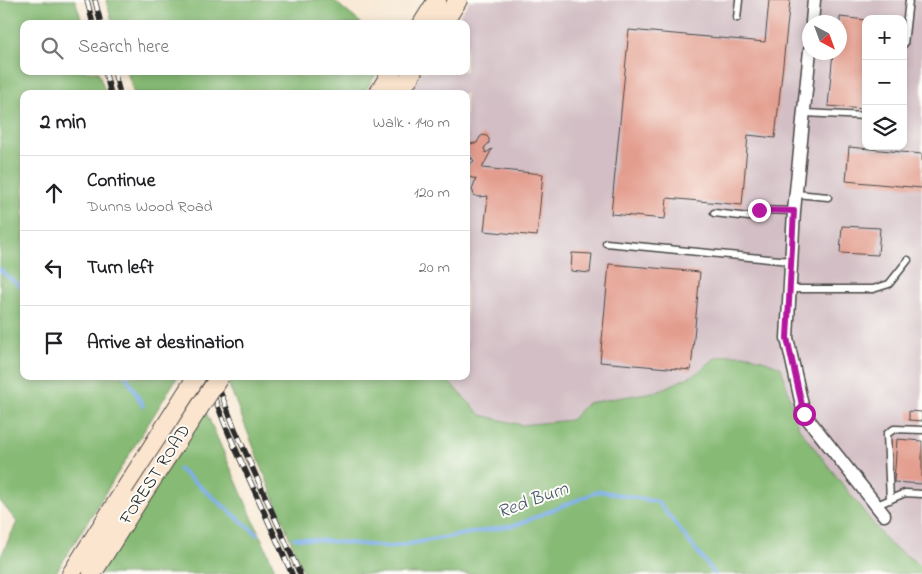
<!DOCTYPE html>
<html lang="en">
<head>
<meta charset="utf-8">
<style>
	:root { --surface:#fff; --page:#f2f2f2; --text:#202124; --muted:#757577; --line:#e0e0e0 }
	body { margin:0; font-family:"Indie Flower",sans-serif; background:var(--page); color:var(--text) }
	.controls { position:absolute; right:15px; top:15px; display:grid; overflow:hidden; border-radius:10px; box-shadow:0 2px 8px #0003 }
	.controls button { width:45px; height:45px; display:grid; place-items:center; padding:0; border:0; border-bottom:1px solid var(--line); background:var(--surface); color:var(--text); font:25px sans-serif }
	.compass { position:absolute; left:802px; top:15px; width:45px; height:45px; border-radius:50%; background:var(--surface); box-shadow:0 2px 8px #0003; rotate:139deg }
	.stop { position:absolute; width:15px; height:15px; margin:-11px; border:4px solid #b5179e; border-radius:50%; background:#fff }
	.stop.end { background:#b5179e; border-color:#fff; box-shadow:0 1px 5px #0008 }
	.list { margin:0; padding:0; list-style:none }
	h2 { display:flex; justify-content:space-between; align-items:center; height:65px; margin:0; padding:0 20px; font-size:21px }
	h2 small { font-size:16px; font-weight:400; color:var(--muted) }
	.list li { display:grid; grid-template-columns:32px 1fr auto; gap:15px; align-items:center; box-sizing:border-box; height:75px; padding:0 20px; border-top:1px solid var(--line) }
	.list b { display:block; font-size:19px; white-space:nowrap }
	.list p { margin:0; font-size:16px; white-space:nowrap; color:var(--muted) }
	.list em { font-size:16px; font-style:normal; color:var(--muted) }
	.icon { flex:none; width:28px; height:28px; fill:none; stroke:currentColor; stroke-width:2; stroke-linecap:round; stroke-linejoin:round }
	.map { position:relative; flex:none; width:922px; height:574px; overflow:hidden }
	.search { position:absolute; background:var(--surface); box-shadow:0 2px 8px #0003; left:20px; top:20px; width:450px; height:55px; display:flex; align-items:center; gap:12px; box-sizing:border-box; padding:0 18px; border-radius:10px; color:var(--muted); font-size:19px }
	.panel { position:absolute; background:var(--surface); box-shadow:0 2px 8px #0003; left:20px; top:90px; width:450px; height:290px; border-radius:10px }
	.map>svg:first-child { display:block }
	.industrial { fill:#d2bec4; fill-rule:evenodd }
	.forest { fill:#86ba75; stroke:#587250 }
	.lines { fill:none; stroke-linecap:round; stroke-linejoin:round }
	.stream { stroke:#7eaee9; stroke-width:4 }
	.building { fill:#e39d8e }
	.lane-casing { stroke:#4a4845; stroke-width:9 }
	.street-casing { stroke:#4a4845; stroke-width:15 }
	.secondary-casing { stroke:#4a4845; stroke-width:20 }
	.lane { stroke:#fff; stroke-width:6 }
	.street { stroke:#fff; stroke-width:12 }
	.secondary { stroke:#fbe5cf; stroke-width:18 }
	.rail-casing { stroke:#2b2b2b; stroke-width:5.5 }
	.rail { stroke:#fdfcf7; stroke-width:4; stroke-dasharray:11; stroke-linecap:butt }
	.secondary-bridge-casing { stroke:#4a4845; stroke-width:20; stroke-linecap:butt }
	.secondary-bridge { stroke:#fbe5cf; stroke-width:18 }
	.route { stroke:#b5179e; stroke-width:6 }
	.labels { text-anchor:middle; dominant-baseline:central; stroke-width:4; stroke-linejoin:round; paint-order:stroke }
	.street-label { font-size:18px; fill:#2b2b2b; stroke:#fdfcf7 }
	.water-label { font-size:19px; font-style:italic; fill:#48596e; stroke:#fdfcf7 }
</style>
</head>
<body>
<div class="map">
<svg width="922" height="574" viewBox="0 0 922 574">
	<rect width="100%" height="100%" fill="#fdfcf7"/>
	<filter id="ink" filterUnits="userSpaceOnUse"><feTurbulence type="fractalNoise" baseFrequency=".02" numOctaves="2"/><feDisplacementMap in="SourceGraphic" scale="10" xChannelSelector="R" yChannelSelector="G"/><feConvolveMatrix kernelMatrix="1 2 1 2 8 2 1 2 1" color-interpolation-filters="sRGB"/></filter>
	<filter id="wash" filterUnits="userSpaceOnUse"><feTurbulence type="fractalNoise" baseFrequency=".0096" numOctaves="4" result="noise"/><feDisplacementMap in="SourceGraphic" scale="20" xChannelSelector="R" yChannelSelector="G"/><feGaussianBlur stdDeviation="1.12" result="paint"/><feColorMatrix in="noise" values="0 0 0 0 0 0 0 0 0 0 0 0 0 0 0 0 0 1.4 0 .05"/><feComposite in="paint" operator="in"/></filter>
	<g filter="url(#wash)">
		<rect width="100%" height="100%" fill="#f8ead7"/>
		<path class="industrial" d="M470 0H922V568L916 562 889 544 798 427 781 367 749 355 715 358 697 373 659 391 587 403 571 420 521 425 481 415 443 376H466V94H407L422 71H466V24H454ZM866 19H903V146H866ZM810 22H840V52H810Z"/>
		<path class="forest" d="M0 0H75L83 24H24V71H98L106 94H24V376H178L55 574H0V558L17 522 0 501Z
			M106 0H333L362 24H113Z
			M127 71H378L363 94H134Z
			M728 355H749L781 367 798 427 889 544 916 562 922 568V574H304L227 380 229 376H443L481 415 521 425 571 420 587 403 659 391 697 373 715 358Z
			M205 410 277 574H99Z"/>
		<g class="lines">
			<path class="stream" d="M0 269 3 273 24 289
				M126 376 143 406
				M179 469 257 534
				M294 538 391 547 516 525 599 491 658 502 715 574"/>
		</g>
		<g id="blocks">
			<path class="building" d="M769 0H790L775 138 748 135 742 205 667 198 665 219 611 214 629 30 765 42Z
				M840 17 866 20V103H863L862 109 828 106 833 52H840Z
				M483 135 487 136 489 139V143L484 148 486 153 492 149 482 168 543 174 537 236 484 231 488 196 478 197 474 195 472 189 476 179 466 176V167L474 161 472 158 470 160 471 157 467 152V147L470 144 477 143 480 137Z
				M849 147 922 154V188L846 181Z
				M842 226 880 228 878 255 840 253Z
				M572 253 592 254 590 273 571 271Z
				M609 264 700 272 691 370 600 362Z
				M909 411 922 412V421L909 420Z
				M897 439 922 441V484L894 482Z"/>
		</g>
	</g>
	<g filter="url(#ink)">
		<use href="#blocks" fill-opacity="0" stroke="#4a4845" stroke-width="1"/>
		<g class="lines">
			<g class="lane-casing">
				<path id="lane" d="M737 18 739 0
					M904 44 909 0
					M804 113 866 116
					M796 194 828 197
					M714 213 749 217 759 210 794 211
					M606 243 790 261
					M789 289H873L889 284 908 260
					M890 500 887 434 894 429 922 430
					M877 505 905 493 922 494"/>
			</g>
			<g class="street-casing">
				<path id="street" d="M812 22 814 0
					M810 50 794 211 787 338 804 414 884 515"/>
			</g>
			<g class="secondary-casing">
				<path id="secondary" d="M422 24 437 0
					M443 24 458 0
					M378 94 392 71
					M399 94 413 71
					M71 574 197 376
					M92 574 140 498"/>
			</g>
			<use href="#lane" class="lane"/>
			<use href="#street" class="street"/>
			<use href="#secondary" class="secondary"/>
			<g class="rail-casing">
				<path id="rail" d="M87 0 93 24
					M95 0 101 24
					M105 71 111 94
					M114 71 120 94
					M206 376 228 432 292 574
					M214 376 235 429 300 574"/>
			</g>
			<use href="#rail" class="rail"/>
			<g class="secondary-bridge-casing">
				<path id="secondary-bridge" d="M140 498 220 376"/>
			</g>
			<use href="#secondary-bridge" class="secondary-bridge"/>
		</g>
	</g>
	<g class="lines" filter="url(#ink)">
		<path class="route" d="M759 210 794 211 787 338 804 414"/>
	</g>
	<g class="labels">
		<g class="street-label">
			<text transform="translate(156 475) rotate(-57)">FOREST ROAD</text>
		</g>
		<g class="water-label">
			<text transform="translate(533 501) rotate(-20)">Red Burn</text>
		</g>
	</g>
</svg>
<div class="controls">
<button>+</button>
<button>−</button>
<button><svg class="icon" aria-label="layers" viewBox="0 0 24 24"><path d="M12 4l9 5-9 5-9-5zM3 14l9 5 9-5"/></svg></button>
</div>
<svg class="compass" viewBox="-18 -18 36 36"><path d="M0-13l5 13h-10z" fill="#e53935"/><path d="M0 13l5-13h-10z" fill="#757577"/></svg>
<div class="stop" style="left:804px;top:414px"></div>
<div class="stop end" style="left:759px;top:210px"></div>
<div class="search"><svg class="icon" aria-label="search" viewBox="0 0 24 24"><circle cx="10" cy="10" r="6"/><path d="M15 15l6 6"/></svg>Search here</div>
<section class="panel">
<h2>2 min<small>Walk · 140 m</small></h2>
<ul class="list">
<li><svg class="icon" aria-label="ahead" viewBox="0 0 24 24"><path d="M12 20V5M6 11l6-6 6 6"/></svg><div><b>Continue</b><p>Dunns Wood Road</p></div><em>120 m</em></li>
<li><svg class="icon" aria-label="left" viewBox="0 0 24 24"><path d="M17 20v-9H6M10 6l-5 5 5 5"/></svg><div><b>Turn left</b></div><em>20 m</em></li>
<li><svg class="icon" aria-label="arrive" viewBox="0 0 24 24"><path d="M6 21V4h12l-3 4 3 4H6"/></svg><div><b>Arrive at destination</b></div></li>
</ul>
</section>
</div>
</body>
</html>
